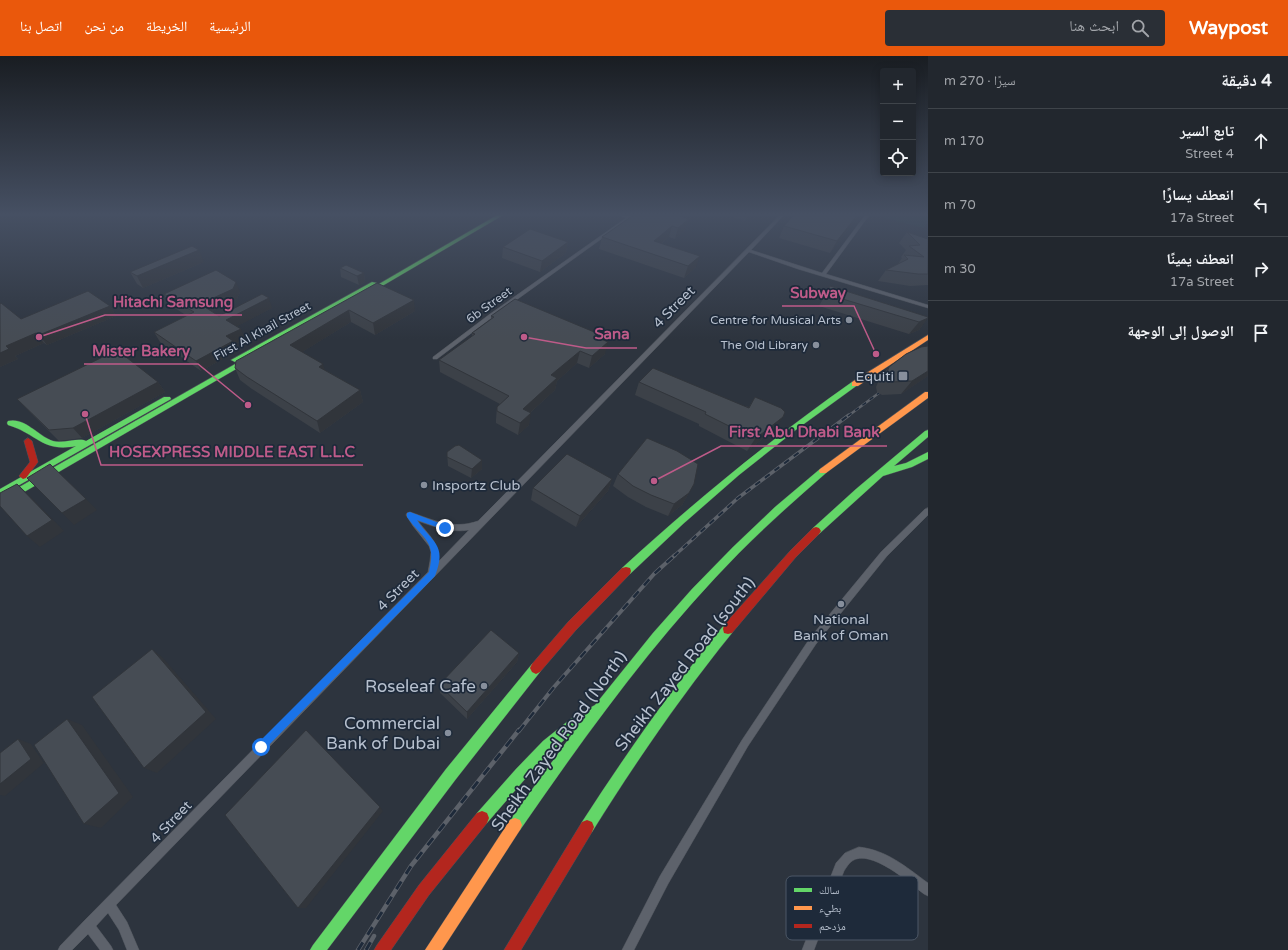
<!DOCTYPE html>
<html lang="ar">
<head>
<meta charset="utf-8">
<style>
	:root { --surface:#22272e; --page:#2a2f36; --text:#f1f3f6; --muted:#a2a5aa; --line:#3f444a; --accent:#ea580c }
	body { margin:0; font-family:"Varela Round","Noto Naskh Arabic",sans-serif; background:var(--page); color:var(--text); direction:rtl }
	.controls { position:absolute; right:12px; top:12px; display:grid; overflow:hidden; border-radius:4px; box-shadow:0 2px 10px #0003 }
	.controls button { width:36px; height:36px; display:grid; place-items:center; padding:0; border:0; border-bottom:1px solid var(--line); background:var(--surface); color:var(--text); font:20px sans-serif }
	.stop { position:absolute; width:12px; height:12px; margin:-9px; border:3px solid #1a73e8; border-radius:50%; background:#fff }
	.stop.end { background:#1a73e8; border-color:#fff; box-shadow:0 1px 4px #0008 }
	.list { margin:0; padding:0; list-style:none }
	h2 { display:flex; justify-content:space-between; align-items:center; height:52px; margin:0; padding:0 16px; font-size:17px }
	h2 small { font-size:13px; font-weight:400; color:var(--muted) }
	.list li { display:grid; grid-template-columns:26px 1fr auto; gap:12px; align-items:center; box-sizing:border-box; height:64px; padding:0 16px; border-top:1px solid var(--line) }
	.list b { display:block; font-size:15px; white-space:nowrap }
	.list p { margin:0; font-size:13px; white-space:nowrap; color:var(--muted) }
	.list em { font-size:13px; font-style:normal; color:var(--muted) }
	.icon { flex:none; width:22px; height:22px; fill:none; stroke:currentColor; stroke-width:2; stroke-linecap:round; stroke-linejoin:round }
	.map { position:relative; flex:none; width:928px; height:894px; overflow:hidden; direction:ltr }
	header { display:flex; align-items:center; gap:24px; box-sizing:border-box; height:56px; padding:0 20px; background:var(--accent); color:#fff }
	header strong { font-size:19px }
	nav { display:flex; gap:22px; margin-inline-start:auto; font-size:14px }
	.search { width:280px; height:36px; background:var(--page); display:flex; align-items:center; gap:10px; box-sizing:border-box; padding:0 14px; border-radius:4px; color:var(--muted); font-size:15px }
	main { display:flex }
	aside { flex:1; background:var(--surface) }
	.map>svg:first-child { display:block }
	.green { fill:#284145 }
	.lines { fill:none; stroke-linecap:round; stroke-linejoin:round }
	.street-casing { stroke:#4b5058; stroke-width:1 }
	.fast-casing { stroke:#4b5058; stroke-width:1 }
	.slow-casing { stroke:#4b5058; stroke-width:1 }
	.jam-casing { stroke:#4b5058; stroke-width:1 }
	.street { fill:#5d626b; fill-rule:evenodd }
	.fast { fill:#63d668; fill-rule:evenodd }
	.slow { fill:#ff974d; fill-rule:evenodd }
	.jam { fill:#b3261e; fill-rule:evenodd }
	.rail-far3-casing { stroke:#5c6169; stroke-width:2.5 }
	.rail-far2-casing { stroke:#5c6169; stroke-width:3.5 }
	.rail-far1-casing { stroke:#5c6169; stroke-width:4 }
	.rail-casing { stroke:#5c6169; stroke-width:4.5 }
	.rail-far3 { stroke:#1e2a3a; stroke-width:1.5; stroke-dasharray:4.5; stroke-linecap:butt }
	.rail-far2 { stroke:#1e2a3a; stroke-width:2; stroke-dasharray:6; stroke-linecap:butt }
	.rail-far1 { stroke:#1e2a3a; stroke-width:2.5; stroke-dasharray:8; stroke-linecap:butt }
	.rail { stroke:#1e2a3a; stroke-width:3; stroke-dasharray:9; stroke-linecap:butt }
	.wall { fill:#3c4148 }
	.shaded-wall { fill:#31353b }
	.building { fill:#464c54; stroke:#31353b }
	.route { fill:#1a73e8 }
	.poi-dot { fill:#878f9c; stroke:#1e2a3a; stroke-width:1.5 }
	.labels { text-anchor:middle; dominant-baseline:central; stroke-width:3.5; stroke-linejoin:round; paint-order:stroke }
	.far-street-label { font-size:12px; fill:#b7c0ce; stroke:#1e2a3a }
	.far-poi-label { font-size:12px; fill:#b7c0ce; stroke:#1e2a3a; text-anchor:end }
	.street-label { font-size:14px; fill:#b7c0ce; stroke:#1e2a3a }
	.poi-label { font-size:14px; fill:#b7c0ce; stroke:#1e2a3a; text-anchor:end }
	.near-street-label { font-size:17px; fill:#b7c0ce; stroke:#1e2a3a }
	.near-poi-label { font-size:17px; fill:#b7c0ce; stroke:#1e2a3a; text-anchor:end }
	.key { fill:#1e2a3a; stroke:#4c5766; stroke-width:1 }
	.key-label { font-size:11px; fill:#b7c0ce }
	.leader { fill:none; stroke:#be5b89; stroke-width:1.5 }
	.callout-dot { fill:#be5b89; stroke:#1e2a3a; stroke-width:1.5 }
	.callout-label { font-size:15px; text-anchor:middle; font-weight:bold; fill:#be5b89; stroke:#1e2a3a; stroke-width:3.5; stroke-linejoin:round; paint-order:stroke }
</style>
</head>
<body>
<header>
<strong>Waypost</strong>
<div class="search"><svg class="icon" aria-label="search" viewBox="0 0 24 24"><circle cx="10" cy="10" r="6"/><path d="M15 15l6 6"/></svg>ابحث هنا</div>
<nav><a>الرئيسية</a><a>الخريطة</a><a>من نحن</a><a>اتصل بنا</a></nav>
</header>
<main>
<aside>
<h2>4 دقيقة<small>سيرًا · 270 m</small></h2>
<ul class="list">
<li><svg class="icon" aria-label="ahead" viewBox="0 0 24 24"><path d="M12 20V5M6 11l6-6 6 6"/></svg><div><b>تابع السير</b><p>4 Street</p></div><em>170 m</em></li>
<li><svg class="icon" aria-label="left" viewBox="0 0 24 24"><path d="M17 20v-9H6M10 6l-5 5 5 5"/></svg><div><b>انعطف يسارًا</b><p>17a Street</p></div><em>70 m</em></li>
<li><svg class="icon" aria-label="right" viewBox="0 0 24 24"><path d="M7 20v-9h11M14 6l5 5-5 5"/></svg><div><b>انعطف يمينًا</b><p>17a Street</p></div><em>30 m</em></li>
<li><svg class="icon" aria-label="arrive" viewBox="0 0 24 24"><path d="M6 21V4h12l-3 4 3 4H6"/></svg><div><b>الوصول إلى الوجهة</b></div></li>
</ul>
</aside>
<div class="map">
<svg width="928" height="894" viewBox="0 0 928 894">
	<rect width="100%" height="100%" fill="#2d343e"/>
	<path class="green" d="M879 158H928V165L924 172 877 160Z"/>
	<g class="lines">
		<g class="street-casing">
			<path id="street" d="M616 158H622L628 160 631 158H636L494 260 437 303H433V301L490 258 626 162Z
				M781 158H785L751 194 822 217 866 158H870L826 218 928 249V252L798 213 749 196 116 849 127 866 139 894H127L119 874 108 857 96 870 111 890 113 894H100L88 878 72 894H58L60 890 84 865 428 516 430 505 431 496 429 490 413 470 406 459 407 457 410 456C434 464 452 474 478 465ZM418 465C435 471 451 477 469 474L438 506C439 485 429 480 418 465Z
				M928 452V459L887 500 816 588 748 690 668 828 634 894H622L660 820 742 684 810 582 881 496 925 453Z
				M859 791C887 794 906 811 928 827V840L924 838C910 827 870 792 852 805 849 807 846 812 844 815L814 894H802L836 807 845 797Z"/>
		</g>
		<g class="fast-casing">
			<path id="fast" d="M499 158H505L372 236 367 235Z
				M372 226 377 227 237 306H235L231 304Z
				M244 303H246L250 305 0 450V442Z
				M852 326H858L859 328 797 373 739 419 683 468 630 518 626 519 622 518 621 515 622 512C695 445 771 383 852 326Z
				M164 341H170L171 343 0 440V433L76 390C43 397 36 377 8 369L7 367 8 365C25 361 38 380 53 385 62 388 80 381 86 385Z
				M928 374V381L894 410 906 407 928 396V403L912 411 883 420 819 478 816 479 813 478 811 475 813 472 856 433 925 375Z
				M823 412 826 413 827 415 826 417C796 443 767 469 739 497 656 581 587 677 520 774L515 776 510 774 508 769 510 764 575 674 538 708 487 767 482 769 477 767 475 762 477 757 516 713 543 685 573 661 595 649 653 577 692 533 733 491 775 451 820 413Z
				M728 568 732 569 733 573 732 577C681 640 635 707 592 776L587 778 582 776 580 771 582 766C626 698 672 632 724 569Z
				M536 606 540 608 542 612 540 616 456 723 327 894H310L313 889 446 713 532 608Z"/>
		</g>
		<g class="slow-casing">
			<path id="slow" d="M928 279V284L858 330H852V326Z
				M925 336H928V342L826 417H820L819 415 820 413Z
				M515 762 520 764 522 769 520 774 442 894H425L510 764Z"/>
		</g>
		<g class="jam-casing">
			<path id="jam" d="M28 382 32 385 38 406 26 422 23 423 19 420 30 406 24 385Z
				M816 471 819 472 821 475 819 478 796 501 732 577 728 578 724 577 723 573 724 569 790 495 813 472Z
				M626 511 630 512 631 515 630 518 576 574 540 616 536 618 532 616 530 612 532 608 568 566 622 512Z
				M482 755 487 757 489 762 487 767 429 839 391 894H374L377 889 419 829 477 757Z
				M587 764 592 766 594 771 592 776 521 894H504L582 766Z"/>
		</g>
		<use href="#street" class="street"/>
		<use href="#fast" class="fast"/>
		<use href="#slow" class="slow"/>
		<use href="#jam" class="jam"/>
		<g class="rail-far3-casing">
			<path id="rail-far3" d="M848 360 887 331"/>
		</g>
		<g class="rail-far2-casing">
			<path id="rail-far2" d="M674 500 738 442 849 359"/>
		</g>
		<g class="rail-far1-casing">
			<path id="rail-far1" d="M519 675 554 631 654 518 675 499"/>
		</g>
		<g class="rail-casing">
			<path id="rail" d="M358 894 411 810 519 674
				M366 894 374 880"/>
		</g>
		<use href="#rail-far3" class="rail-far3"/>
		<use href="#rail-far2" class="rail-far2"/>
		<use href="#rail-far1" class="rail-far1"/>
		<use href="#rail" class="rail"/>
	</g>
	<path class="wall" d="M734 158H753L745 165 733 161Z
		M795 158H860L830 197 779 182 784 170Z
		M689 163 685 174 675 183 669 181 662 187 696 211 684 222 599 193 602 181Z
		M907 176 928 183V229L910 230 878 225 886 214 898 208 902 202 901 201 906 194 899 187Z
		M568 186 566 197 540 216 502 202 503 191Z
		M204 206 143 232 137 228 130 216Z
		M340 212 364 217 365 226 359 229 341 221Z
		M377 227 415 255 375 279 351 266 302 296 325 314 360 334 363 346 320 377 252 333 240 324 235 312Z
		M830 230 928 261 919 274 909 278 819 250Z
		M240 236 237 243 212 255 219 260 272 252 237 270 245 283 235 288 237 295 201 315 160 286 154 276 187 260 169 248 164 238Z
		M0 248 21 263 110 250 116 260 47 289 44 287 15 300 18 303 0 311Z
		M491 260 598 282 605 298 589 312 577 307 557 325 555 334 530 357 529 369 518 379 496 367V363L497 351 500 348 440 316 439 304 472 281V277L491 263Z
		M928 290V320L901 338 882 339 877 336 876 331 879 324 889 311Z
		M158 326 165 336 82 382 59 385 17 343Z
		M639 326 749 351 755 341 775 373 747 395 699 370V368L635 339Z
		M447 396 482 413 471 422 448 410Z
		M618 418 694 428 682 449 668 460 646 451 628 441 613 430Z
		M612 423 608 435 576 471 531 444 533 432Z
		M519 597 517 606 467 663 440 637 439 629Z"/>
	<path class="shaded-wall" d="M2 158H10L4 160Z
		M749 158H753L745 165 748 159Z
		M858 158H860L830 197 837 185Z
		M689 163 685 174 675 183 678 172Z
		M672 170 669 181 650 196 654 185Z
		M568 186 566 197 540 216 542 205Z
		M199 194 204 206 143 232 137 220Z
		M700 200 696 211 684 222 688 210Z
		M364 217 365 226 359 229 357 220Z
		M236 226 240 236 237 243 205 258 200 248Z
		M269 242 272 252 230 274 226 264Z
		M414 244 415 255 375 279 373 267Z
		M110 250 116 260 47 289 39 279Z
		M349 254 351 266 294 301 290 289Z
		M928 262 919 274 909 278 919 266Z
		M241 273 245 283 235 288 237 295 201 315 196 305 226 280Z
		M36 277 44 287 15 300 18 303 0 311V297L6 290Z
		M608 286 605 298 589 312 592 300Z
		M580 295 577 307 557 325 555 334 521 365 523 353 551 319Z
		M323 308 327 320 319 311Z
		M928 315V320L901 338 912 325Z
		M158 326 165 336 82 382 73 372Z
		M360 334 363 346 320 377 317 365Z
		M531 357 529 369 518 379 520 367Z
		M783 361 775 373 747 395 755 383Z
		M482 404V413L471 422 472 413Z
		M612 423 608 435 576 471 580 460Z
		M17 428 29 439 64 475 40 491 27 480Z
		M694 428 682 449 668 460 674 448Z
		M86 443 97 454 74 469 62 457Z
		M152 593 163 602 216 663 157 717 144 712Z
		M519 597 517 606 467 663V656Z
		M67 663 82 669 133 741 101 772 84 768Z
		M18 683 31 688 44 707 5 740 0 739V728Z
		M380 751 383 755 306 852H298Z"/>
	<path class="building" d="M635 158H673L689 163 678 172 672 170 654 185 700 200 688 210 602 181Z
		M795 158H858L837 185 784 170Z
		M530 173 568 186 542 205 503 191Z
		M907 176 928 183V218H918L886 214 908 203 904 199 924 201 909 190 920 189Z
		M192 190 199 194 137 220 130 216Z
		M346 209 364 217 357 220 340 212Z
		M216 214 236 226 233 233 200 248 219 260 262 238 269 242 226 264 241 273 226 280 233 285 196 305 154 276 194 256 164 238Z
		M377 227 414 244 373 267 349 254 290 289 323 308 319 311 360 334 317 365 247 321 235 312 236 305Z
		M830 230 928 261V262L919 266 826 238Z
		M88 235 110 250 39 279 36 277 6 290 9 293 0 297V248L1 247 21 263Z
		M515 243 599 278 596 281 608 286 592 300 580 295 551 319 557 322 523 353 531 357 520 367 497 355V351L509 340 439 304 475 278 472 277 494 261 491 260Z
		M928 290V315L912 325 892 326 887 324 886 319 889 311 906 298 921 291Z
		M117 294 158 326 73 372 49 374 17 343Z
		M653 312 749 352 755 341 781 352 785 356 783 361 755 383 705 358 706 356 639 326Z
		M647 382 677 395 698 408 694 428 689 437 674 448 651 439 633 430 618 418Z
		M459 389 482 404 472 413 447 401V396L455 390Z
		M567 398 612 423 580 460 533 432Z
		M50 408 86 443 62 457 27 422Z
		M17 428 52 464 27 480 0 450V437Z
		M491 574 519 597 467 656 439 629Z
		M152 593 206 656 144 712 92 641Z
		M67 663 119 737 84 768 34 689Z
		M306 674 380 751 298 852 225 759Z
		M18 683 31 703 0 728V697Z"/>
	<linearGradient id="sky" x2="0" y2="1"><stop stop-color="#191d22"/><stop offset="0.56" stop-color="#465063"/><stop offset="1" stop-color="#465063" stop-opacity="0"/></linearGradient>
	<rect width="928" height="283" fill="url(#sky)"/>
	<path class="route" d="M410 456 447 470 448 472 445 474 417 464C431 486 448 488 435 520L264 694H258V687L429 516C437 484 423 484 407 461V457Z"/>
	<g class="poi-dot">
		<circle cx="849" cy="264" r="4"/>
		<circle cx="816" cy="289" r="4"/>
		<rect x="898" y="315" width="10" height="10" rx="2"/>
		<circle cx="424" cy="429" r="4"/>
		<circle cx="841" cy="548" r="4"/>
		<circle cx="484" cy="630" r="4"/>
		<circle cx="448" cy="677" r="4"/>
	</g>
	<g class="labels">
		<g class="far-street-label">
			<text transform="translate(489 249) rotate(-36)">6b Street</text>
			<text transform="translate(262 275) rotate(-29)">First Al Khail Street</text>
		</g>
		<g class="far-poi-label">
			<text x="841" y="264">Centre for Musical Arts</text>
			<text x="808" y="289">The Old Library</text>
		</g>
		<g class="street-label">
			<text transform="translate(674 251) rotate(-45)">4 Street</text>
			<text transform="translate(398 534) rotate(-45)">4 Street</text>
			<text transform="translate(171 766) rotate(-46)">4 Street</text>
		</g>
		<g class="poi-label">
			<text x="894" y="320">Equiti</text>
			<text x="432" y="429" text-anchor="start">Insportz Club</text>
			<text x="841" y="563" text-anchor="middle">National<tspan x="841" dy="16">Bank of Oman</tspan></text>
		</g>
		<g class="near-street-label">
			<text transform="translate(685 608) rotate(-52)">Sheikh Zayed Road (south)</text>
			<text transform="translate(559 685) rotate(-54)">Sheikh Zayed Road (North)</text>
		</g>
		<g class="near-poi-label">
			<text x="476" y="630">Roseleaf Cafe</text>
			<text x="440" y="667">Commercial<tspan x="440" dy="20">Bank of Dubai</tspan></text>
		</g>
	</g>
	<rect x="786" y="820" width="132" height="64" rx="6" class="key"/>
	<rect x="794" y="832" width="18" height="4" fill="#63d668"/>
	<rect x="794" y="850" width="18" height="4" fill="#ff974d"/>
	<rect x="794" y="868" width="18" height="4" fill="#b3261e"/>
	<g class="key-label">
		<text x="819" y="838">سالك</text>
		<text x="819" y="856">بطيء</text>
		<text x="819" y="874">مزدحم</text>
	</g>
	<path class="leader" d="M876 298L854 250H782M39 281L105 259H242M524 281L586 292H637M248 349L198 308H84M654 425L721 390H887M85 358L101 409H363"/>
	<g class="callout-dot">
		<circle cx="876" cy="298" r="4"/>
		<circle cx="39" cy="281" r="4"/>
		<circle cx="524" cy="281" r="4"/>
		<circle cx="248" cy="349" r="4"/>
		<circle cx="654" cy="425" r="4"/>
		<circle cx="85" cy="358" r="4"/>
	</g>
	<g class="callout-label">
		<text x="818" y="242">Subway</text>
		<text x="173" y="251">Hitachi Samsung</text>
		<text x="612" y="283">Sana</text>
		<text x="141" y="300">Mister Bakery</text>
		<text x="804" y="381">First Abu Dhabi Bank</text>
		<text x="232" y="401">HOSEXPRESS MIDDLE EAST L.L.C</text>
	</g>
</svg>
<div class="controls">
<button>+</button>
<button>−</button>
<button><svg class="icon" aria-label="locate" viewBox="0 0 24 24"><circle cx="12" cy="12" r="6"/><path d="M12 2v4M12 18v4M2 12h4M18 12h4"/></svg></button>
</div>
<div class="stop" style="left:261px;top:691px"></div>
<div class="stop end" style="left:445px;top:472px"></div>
</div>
</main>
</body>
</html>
